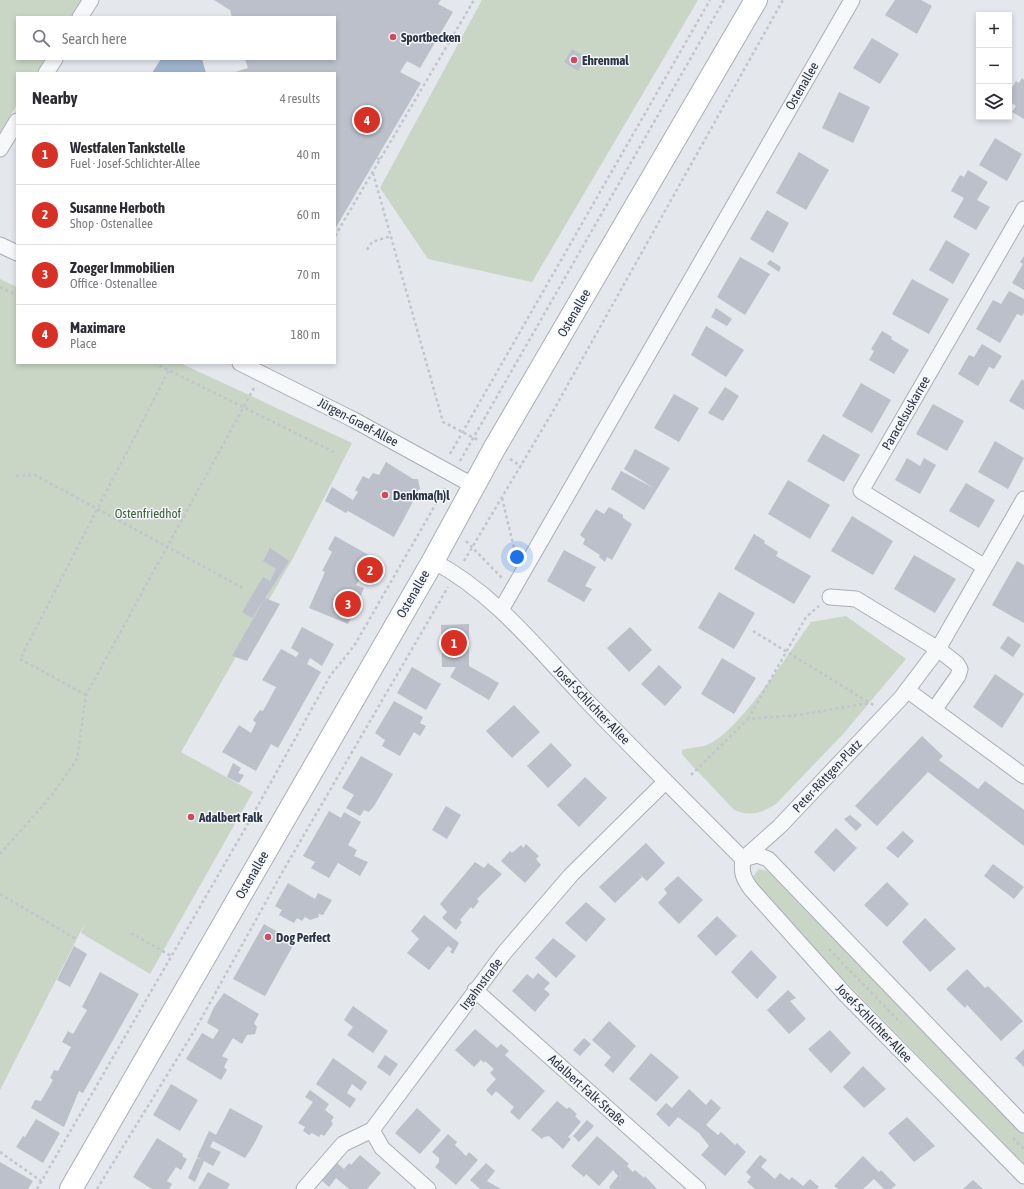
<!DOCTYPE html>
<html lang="en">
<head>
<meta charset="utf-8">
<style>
	:root { --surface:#fff; --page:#f7f7f7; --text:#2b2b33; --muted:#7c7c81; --line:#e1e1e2; --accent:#d93025 }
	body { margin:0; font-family:"Asap Condensed",sans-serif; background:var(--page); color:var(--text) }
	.controls { position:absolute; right:12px; top:12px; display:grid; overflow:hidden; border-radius:0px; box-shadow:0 2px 6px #0003 }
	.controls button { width:36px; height:36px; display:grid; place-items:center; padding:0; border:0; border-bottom:1px solid var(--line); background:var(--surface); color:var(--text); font:20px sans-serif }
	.you { position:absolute; left:517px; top:557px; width:14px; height:14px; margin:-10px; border:3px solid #fff; border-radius:50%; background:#1a73e8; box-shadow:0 0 0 6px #1a73e833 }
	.badge { display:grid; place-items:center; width:26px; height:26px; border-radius:50%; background:var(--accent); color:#fff; font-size:13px; font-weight:700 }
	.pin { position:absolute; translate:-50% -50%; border:2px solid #fff; box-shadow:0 1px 4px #0006 }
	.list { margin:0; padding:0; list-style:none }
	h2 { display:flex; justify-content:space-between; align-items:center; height:52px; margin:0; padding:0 16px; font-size:17px }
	h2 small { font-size:13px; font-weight:400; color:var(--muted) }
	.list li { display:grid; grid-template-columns:26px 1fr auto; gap:12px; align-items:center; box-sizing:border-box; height:60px; padding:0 16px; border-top:1px solid var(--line) }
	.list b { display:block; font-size:15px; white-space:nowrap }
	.list p { margin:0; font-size:13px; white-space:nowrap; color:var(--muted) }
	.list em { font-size:13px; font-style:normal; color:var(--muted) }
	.icon { flex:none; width:22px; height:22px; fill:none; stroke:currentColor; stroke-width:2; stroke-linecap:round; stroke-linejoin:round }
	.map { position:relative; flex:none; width:1024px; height:1189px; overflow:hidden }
	.search { position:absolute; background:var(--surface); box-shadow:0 2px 6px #0003; left:16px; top:16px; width:320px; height:44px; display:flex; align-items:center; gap:10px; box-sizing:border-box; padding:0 14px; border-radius:0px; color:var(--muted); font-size:15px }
	.panel { position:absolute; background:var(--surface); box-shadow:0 2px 6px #0003; left:16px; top:72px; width:320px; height:292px; border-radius:0px }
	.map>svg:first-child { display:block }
	.green { fill:#c9d6c5 }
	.water { fill:#9fb4cc }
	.building { fill:#bbc0ca }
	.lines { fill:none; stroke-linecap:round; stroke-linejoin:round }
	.minor-casing { stroke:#a9aeb7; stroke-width:17 }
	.secondary-casing { stroke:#a9aeb7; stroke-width:24 }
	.path { stroke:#c2c5cb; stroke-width:2.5; stroke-dasharray:3 3; stroke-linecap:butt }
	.minor { stroke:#f7f8fa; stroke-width:15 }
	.secondary { stroke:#fff; stroke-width:22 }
	.poi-dot { fill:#d1495b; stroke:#f4f6f9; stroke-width:1.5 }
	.labels { text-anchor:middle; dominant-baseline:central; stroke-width:3; stroke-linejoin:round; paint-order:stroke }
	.poi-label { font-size:13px; font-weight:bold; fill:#2b3445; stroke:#f4f6f9; text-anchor:start }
	.street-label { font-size:13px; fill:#2b3445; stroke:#f4f6f9 }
	.park-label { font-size:13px; fill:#3f6138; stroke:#f4f6f9 }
</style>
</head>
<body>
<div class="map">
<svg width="1024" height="1189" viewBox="0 0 1024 1189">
	<rect width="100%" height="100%" fill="#e4e7ec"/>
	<path class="green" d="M0 0H81L71 17H17V59H45L36 73H17V105L0 132Z
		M482 0H698L532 282 428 259 380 188Z
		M0 279 17 287V363H180L352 443 293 558 181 752 253 792 150 974 81 933 85 923 0 1090Z
		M846 616 906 659 844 733 776 804C762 813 750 817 734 810L687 760 682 754V750C691 747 701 748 709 744 740 730 790 651 811 622Z
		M759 869 768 871 1024 1134V1164L770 904 752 878Z"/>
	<path class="water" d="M161 59H202L206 73H152Z"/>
	<path class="building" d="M214 0H441L438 4 453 12 420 68 407 61 400 72 421 83 335 229V73H232L248 68 245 59H335V17H232L230 10Z
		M895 0H921L932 6 917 34 885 15Z
		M872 38 899 54 880 84 853 68Z
		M572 49 586 57 578 71 564 62Z
		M1022 78 1024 80V119L1012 112 1016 106 1009 101V93L1016 81 1019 83Z
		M839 92 870 107 853 143 822 128Z
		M995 138 1022 154 1007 181 979 165Z
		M799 152 829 170 806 210 776 193Z
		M968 170 988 182 977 200 990 207 976 230 953 217 964 198 951 191 960 175 964 177Z
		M767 210 789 223 773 253 750 239Z
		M946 240 970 254 953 284 929 270Z
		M1024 256V290L1012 283 1023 264 1020 262Z
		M740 257 770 274 745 315 717 297Z
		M770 260 781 267 779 272 767 264Z
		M912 279 949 299 929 334 892 314Z
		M1009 291 1024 299V313L1022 316 1017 314 1000 343 976 329 993 300 1001 304Z
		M716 308 732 319 727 326 711 317Z
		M706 326 744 350 726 377 691 355Z
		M882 331 892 337 891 339 909 350 894 374 869 360 874 351 871 349Z
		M982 344 1002 356 994 369 989 367 978 386 958 374 969 355 974 357Z
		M1022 379 1024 381V410L1009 401Z
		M861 383 891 400 872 433 842 416Z
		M725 387 739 396 723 421 708 413Z
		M674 394 699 408 679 442 654 428Z
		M933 404 964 421 947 451 916 434Z
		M823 434 860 455 844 482 807 461Z
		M995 441 1024 458 1008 489 978 472Z
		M635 449 670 468 644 510 611 489 621 471 654 488 624 469Z
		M907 458 920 466 924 458 936 465 920 494 895 480Z
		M386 462 413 479H418L420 489 414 494 416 496 394 537 348 511 346 513 325 501 332 487 353 500 358 492 355 490 363 476 369 479 373 473 379 475Z
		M788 480 830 505 810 539 768 514Z
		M966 483 995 500 979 528 949 511Z
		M609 507 623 515V518L632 524 612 560 607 557 605 562 599 557 600 555 583 544 585 539 580 535 596 509 604 514Z
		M852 516 893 541 873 575 831 551Z
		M754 534 765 541 764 543 778 552 776 556 811 576 794 604 734 569Z
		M335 536 383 563 370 583 361 578 356 585 364 588 348 624 309 608 325 572 322 571 332 552 328 549Z
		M270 548 289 561 252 618 242 612 263 577 270 581 276 569 263 561Z
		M564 550 596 567 585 586 592 589 584 602 547 581Z
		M914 555 956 579 935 613 894 589Z
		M1017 561 1024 565V623L992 605Z
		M719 592 755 613 734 649 698 628Z
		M265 598 280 604 247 661 232 656Z
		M469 624V666L499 683 489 700 450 677 456 667H442L441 625Z
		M302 627 334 644 322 666 310 658 307 664 321 672 278 748 271 744 256 771 222 752 239 725 251 733 256 723 253 720 260 710 263 711 276 687 262 680 281 649 296 657 299 653 291 648Z
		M630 627 652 650 629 672 607 648Z
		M1008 636 1021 645 1013 657 1000 648Z
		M722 658 756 678 734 714 701 694Z
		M659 665 682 687 665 706 641 684Z
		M412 667 441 684 426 710 397 693Z
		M995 674 1024 694 1002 728 973 707Z
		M394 701 423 717 420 723 426 726 420 736 414 732 400 756 382 746 385 740 375 733Z
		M514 705 540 732 512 758 486 731Z
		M922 736 943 756 939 760 978 789 985 781 1024 810V846L928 772 877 826 855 806Z
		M551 743 572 765 548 788 527 766Z
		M361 756 393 774 374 806 369 812 364 810 360 816 346 808 354 795 342 788Z
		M233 763 241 768 238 773 244 775 239 783 227 777Z
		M585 777 607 798 579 827 557 805Z
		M446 806 461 815 447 839 432 830Z
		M329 811 341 818 344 812 361 822 348 845 357 850 354 856 368 862 360 876 338 863 329 878 311 868 315 862 303 856Z
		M850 815 862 825 856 831 844 819Z
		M836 828 857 848 834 872 814 852Z
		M903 831 914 841 898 858 886 848Z
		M646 843 665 863 647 881 637 872 642 877 615 903 599 887Z
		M526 844 539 856 536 859 541 865 525 883 501 861 510 851 512 853 521 845 523 848Z
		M475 862 484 868 488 863 502 874 477 899 479 901 473 909 471 907 460 920 462 922 456 930 442 918 447 912 440 904Z
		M993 864 1024 887 1014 899 984 876Z
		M678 876 703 900 679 924 658 903 667 893 664 889Z
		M887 882 909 904 887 927 864 905Z
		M288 883 315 899 318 893 332 900 323 915 318 914 319 917 310 920 305 917 302 921 297 918 294 923 279 915 282 910 275 906Z
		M586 902 606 919 586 942 565 923Z
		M424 915 459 943 453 954 450 952 452 949 448 946 429 970 407 953 419 939 411 931Z
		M717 916 737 936 716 956 697 936Z
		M925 918 956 949 930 972 902 942Z
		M264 924 295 942 265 996 233 979Z
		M553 938 576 956 556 978 535 958Z
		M74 946 87 954 70 987 57 980Z
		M751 950 777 977 757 999 731 972Z
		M967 969 985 988 988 986 1023 1021 1001 1041 967 1005 965 1008 946 989Z
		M100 972 139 994 83 1093 79 1091 64 1127 62 1126 31 1108 35 1100 41 1101 53 1080 50 1078 54 1070 58 1071 71 1047 62 1042 68 1031 73 1034 87 1010 82 1007Z
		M538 973 550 983 544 989 550 994 535 1012 512 991 527 974 533 979Z
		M788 990 796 998 790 1001 806 1019 789 1034 767 1010Z
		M224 993 259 1014 254 1023 257 1027 255 1034 247 1035 242 1044 233 1038 222 1056 228 1059 224 1067 227 1070 221 1080 186 1059 202 1033 213 1039 219 1030 207 1023 214 1007Z
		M353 1006 388 1031 373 1053 347 1035 353 1027 344 1020Z
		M609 1021 636 1046 613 1073 604 1065 611 1057 592 1040Z
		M475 1029 497 1048 501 1044 509 1051 505 1055 545 1091 519 1120 510 1112 514 1107 496 1091 492 1096 486 1090 496 1079 490 1073 494 1069 485 1061 484 1063 481 1060 474 1067 455 1050Z
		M830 1030 851 1053 831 1073 808 1049Z
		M584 1038 591 1044 580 1056 573 1050Z
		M1024 1049V1067L1015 1058Z
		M651 1053 679 1077 656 1102 629 1079Z
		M385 1055 398 1064 390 1076 377 1067Z
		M333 1058 367 1082 361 1091 352 1084 347 1093 356 1099 350 1108 316 1084Z
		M863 1066 886 1089 864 1108 843 1087Z
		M171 1084 198 1100 180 1131 153 1115Z
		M689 1089 706 1105 711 1099 721 1108 706 1125 718 1135 721 1132 735 1145 737 1143 746 1152 725 1176 701 1155 709 1146 699 1133 678 1117 669 1127 656 1114 666 1103 672 1108Z
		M310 1090 329 1104 325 1110 334 1117 331 1121 333 1124 324 1136 321 1134 319 1137 312 1133 309 1135 303 1131 305 1127 298 1123 313 1102 305 1097Z
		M557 1101 567 1109 569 1107 577 1114 575 1116 581 1122 568 1137 571 1139 563 1149 549 1136 544 1137 542 1139 531 1130Z
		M230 1108 263 1126 254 1144 245 1158 213 1141 210 1147 221 1152 213 1166 204 1161 195 1182 188 1178 197 1158 202 1160 197 1157 209 1131 216 1135Z
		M417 1108 441 1130 420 1154 395 1133Z
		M907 1117 935 1146 914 1162 888 1133Z
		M36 1119 60 1133 43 1163 16 1147 23 1136 25 1137Z
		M587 1120 594 1126 579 1142 573 1136Z
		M448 1134 457 1142 455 1145 466 1156 469 1152 478 1160 456 1185 435 1167 439 1162V1158L432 1152Z
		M597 1136 629 1164 627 1166 633 1172 635 1170 644 1178 645 1176 657 1189H611L609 1187 618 1176 613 1170 599 1186 586 1174 584 1177 571 1166Z
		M157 1138 183 1154 182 1156 187 1159 181 1170 176 1167 167 1181 172 1184 169 1189H152L133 1177Z
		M360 1155 381 1173 367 1189H349L336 1178 329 1187 321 1180 336 1162 344 1169 349 1163 351 1165Z
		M760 1155 767 1160 761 1167 775 1179 780 1173 789 1180 792 1177 803 1186 810 1179 819 1187 817 1189H755L747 1182 751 1177 746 1172Z
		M863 1156 879 1172 881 1170 896 1185 891 1189H884L874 1179 863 1189H838L834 1186Z
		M0 1162 33 1181 28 1189H0Z
		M486 1163 495 1171 487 1181 501 1189H480L470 1180Z
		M208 1172 230 1184 227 1189H198Z
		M973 1180 983 1189H963Z"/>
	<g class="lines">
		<g class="minor-casing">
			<path id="minor" d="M80 17 91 0
				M46 73 55 59
				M0 149 17 121
				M0 245 17 253
				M240 363 354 420 474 486
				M433 561C494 593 538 649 585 699 637 753 690 806 743 859
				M985 567 861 491 1024 209
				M830 597 856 599 938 649 957 664 960 669 958 676 934 710
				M501 610 852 0
				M907 690 1024 776
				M743 859 780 826 901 698 938 649 1024 499
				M743 859C741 872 743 878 751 889L845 994 1024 1176
				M743 859 757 855 768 859 1024 1125
				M475 990 698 1189
				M372 1130 382 1148 428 1189
				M304 1189 343 1144 372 1130 504 953 571 875 665 782"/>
		</g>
		<g class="secondary-casing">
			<path id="secondary" d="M71 1189 433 561 494 449 756 0"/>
		</g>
		<path class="path" d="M377 158 381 160
			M373 173 443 422 478 440
			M335 236 474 0
			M367 250 372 242 391 236
			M0 287 17 295
			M154 363 334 452
			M450 454 710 0
			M510 459 521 466
			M460 461 724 0
			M16 476 35 475 245 589
			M502 498 515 552
			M466 541 502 578
			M464 561 552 413 783 0
			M753 631 870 703
			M86 695 20 659 169 370
			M748 719 806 617 819 606
			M691 775 748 719 799 715 870 703 874 705
			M0 854 52 795 77 759 86 695 254 388
			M0 894 76 939
			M131 933 171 956
			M829 949 901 1023
			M1013 1138 1024 1149
			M0 1152 41 1181
			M37 1189 246 827 330 676 354 646 445 488
			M97 1189 196 1028 283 871 448 587"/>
		<use href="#minor" class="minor"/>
		<use href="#secondary" class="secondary"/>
	</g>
	<g class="poi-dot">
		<circle cx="393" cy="37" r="4"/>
		<circle cx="574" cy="60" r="4"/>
		<circle cx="385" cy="495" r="4"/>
		<circle cx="191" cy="817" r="4"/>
		<circle cx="268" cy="937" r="4"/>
	</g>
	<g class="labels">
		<g class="poi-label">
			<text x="401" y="37">Sportbecken</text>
			<text x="582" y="60">Ehrenmal</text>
			<text x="393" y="495">Denkma(h)l</text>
			<text x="199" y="817">Adalbert Falk</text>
			<text x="276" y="937">Dog Perfect</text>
		</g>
		<g class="street-label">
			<text transform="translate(802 86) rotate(-60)">Ostenallee</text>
			<text transform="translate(574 313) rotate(-60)">Ostenallee</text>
			<text transform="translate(906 413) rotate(-60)">Paracelsuskarree</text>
			<text transform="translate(358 422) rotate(28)">Jürgen-Graef-Allee</text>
			<text transform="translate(413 594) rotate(-60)">Ostenallee</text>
			<text transform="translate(592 705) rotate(46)">Josef-Schlichter-Allee</text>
			<text transform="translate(827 776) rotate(-47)">Peter-Röttgen-Platz</text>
			<text transform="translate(252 875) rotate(-60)">Ostenallee</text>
			<text transform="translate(481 984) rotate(-53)">Irgahnstraße</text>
			<text transform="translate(874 1023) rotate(46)">Josef-Schlichter-Allee</text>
			<text transform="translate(587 1090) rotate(42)">Adalbert-Falk-Straße</text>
		</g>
		<g class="park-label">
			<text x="148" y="513">Ostenfriedhof</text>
		</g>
	</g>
</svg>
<div class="controls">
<button>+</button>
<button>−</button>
<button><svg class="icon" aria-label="layers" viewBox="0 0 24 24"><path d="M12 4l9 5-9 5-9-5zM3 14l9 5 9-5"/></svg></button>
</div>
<div class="you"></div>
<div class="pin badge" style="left:454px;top:643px">1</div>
<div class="pin badge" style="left:370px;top:570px">2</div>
<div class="pin badge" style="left:348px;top:604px">3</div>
<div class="pin badge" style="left:367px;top:120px">4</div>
<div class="search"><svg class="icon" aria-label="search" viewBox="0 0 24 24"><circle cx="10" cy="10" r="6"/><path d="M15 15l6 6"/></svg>Search here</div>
<section class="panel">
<h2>Nearby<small>4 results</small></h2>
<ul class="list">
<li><span class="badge">1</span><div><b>Westfalen Tankstelle</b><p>Fuel · Josef-Schlichter-Allee</p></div><em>40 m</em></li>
<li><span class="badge">2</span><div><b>Susanne Herboth</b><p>Shop · Ostenallee</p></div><em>60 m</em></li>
<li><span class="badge">3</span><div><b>Zoeger Immobilien</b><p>Office · Ostenallee</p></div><em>70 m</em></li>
<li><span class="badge">4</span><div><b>Maximare</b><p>Place</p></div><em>180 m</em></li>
</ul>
</section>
</div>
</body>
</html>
